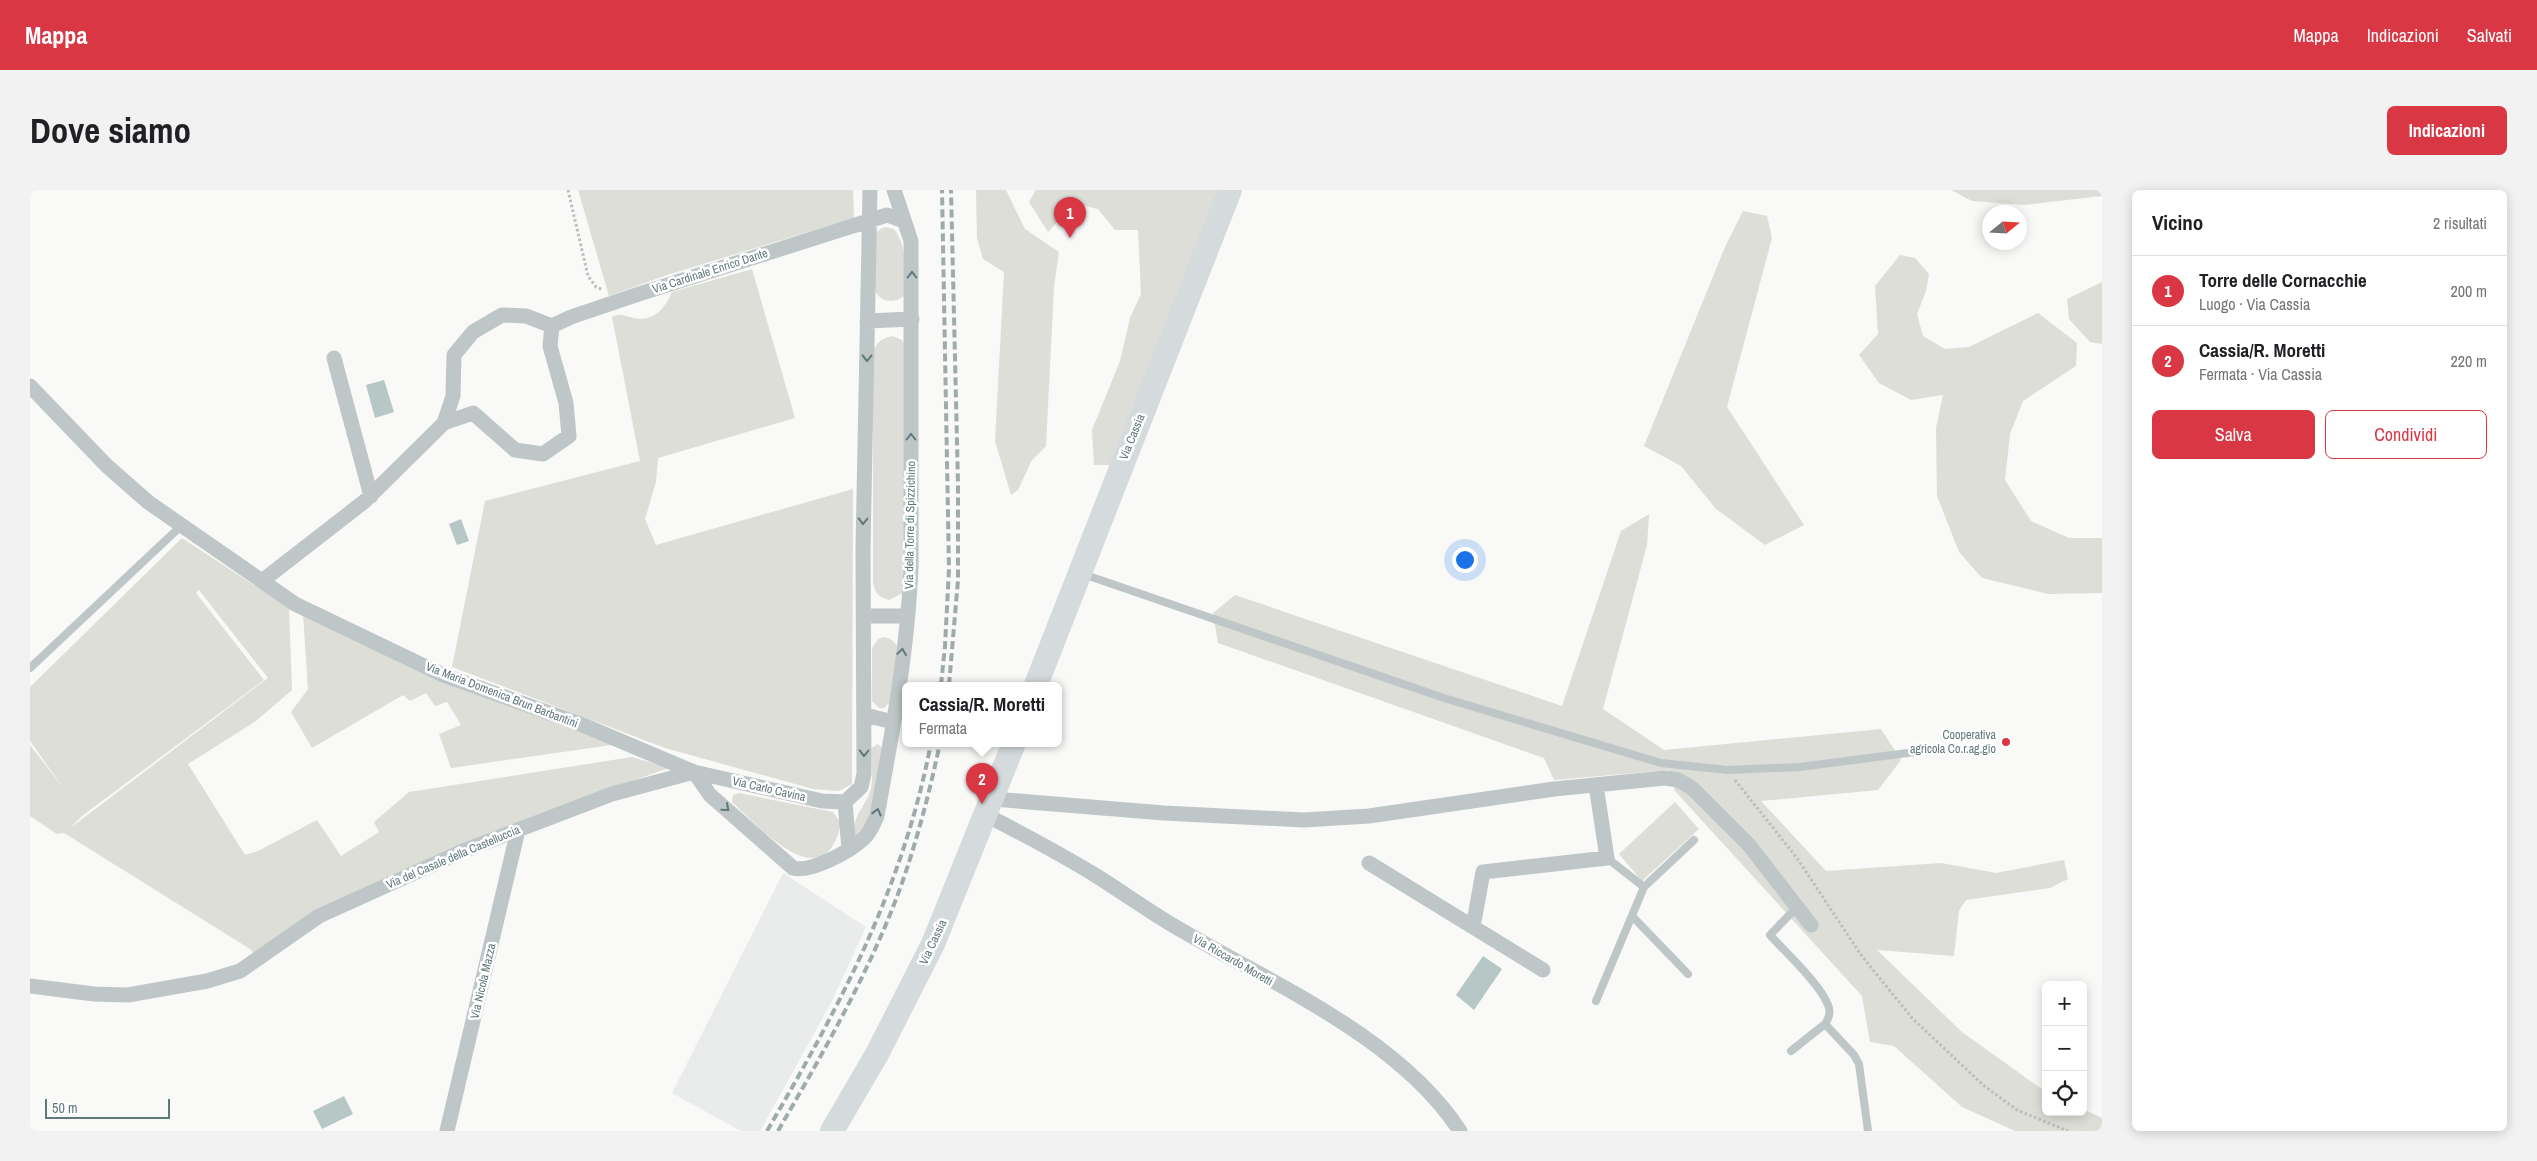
<!DOCTYPE html>
<html lang="it">
<head>
<meta charset="utf-8">
<style>
	:root { --surface:#fff; --page:#f2f2f2; --text:#202124; --muted:#757577; --line:#e0e0e0; --accent:#da3745 }
	body { margin:0; font-family:"Archivo Narrow",sans-serif; background:var(--page); color:var(--text) }
	.controls { position:absolute; right:15px; bottom:15px; display:grid; overflow:hidden; border-radius:8px; box-shadow:0 2px 12px #0003 }
	.controls button { width:45px; height:45px; display:grid; place-items:center; padding:0; border:0; border-bottom:1px solid var(--line); background:var(--surface); color:var(--text); font:25px sans-serif }
	.compass { position:absolute; left:1952px; top:15px; width:45px; height:45px; border-radius:50%; background:var(--surface); box-shadow:0 2px 12px #0003; rotate:72deg }
	.scale { position:absolute; left:15px; bottom:12px; width:125px; box-sizing:border-box; padding-left:5px; border:2px solid #61787b; border-top:0; font-size:14px; line-height:18px; white-space:nowrap; color:#61787b; -webkit-text-stroke:4px #fff; paint-order:stroke }
	.you { position:absolute; left:1434px; top:369px; width:18px; height:18px; margin:-12px; border:4px solid #fff; border-radius:50%; background:#1a73e8; box-shadow:0 0 0 8px #1a73e833 }
	.badge { display:grid; place-items:center; width:32px; height:32px; border-radius:50%; background:var(--accent); color:#fff; font-size:16px; font-weight:700 }
	.pin { position:absolute; translate:-50% -41px; filter:drop-shadow(0 1px 2px #0008) }
	.pin::after { content:''; position:absolute; top:26px; width:18px; height:15px; background:inherit; clip-path:polygon(0 0,100% 0,50% 100%) }
	.popup { position:absolute; left:872px; top:492px; width:160px; height:65px; box-sizing:border-box; display:grid; place-content:center; border-radius:8px; background:var(--surface); filter:drop-shadow(0 1px 4px #0005); font-size:16px; white-space:nowrap; color:var(--muted) }
	.popup b { font-size:19px; color:var(--text) }
	.popup::after { content:''; position:absolute; left:50%; top:100%; margin-left:-10px; border:10px solid transparent; border-top-color:var(--surface) }
	.list { margin:0; padding:0; list-style:none }
	h2 { display:flex; justify-content:space-between; align-items:center; height:65px; margin:0; padding:0 20px; font-size:21px }
	h2 small { font-size:16px; font-weight:400; color:var(--muted) }
	.list li { display:grid; grid-template-columns:32px 1fr auto; gap:15px; align-items:center; box-sizing:border-box; height:70px; padding:0 20px; border-top:1px solid var(--line) }
	.list b { display:block; font-size:19px; white-space:nowrap }
	.list p { margin:0; font-size:16px; white-space:nowrap; color:var(--muted) }
	.list em { font-size:16px; font-style:normal; color:var(--muted) }
	.actions { display:flex; gap:10px; padding:15px 20px }
	.actions a { flex:1; padding:11px 0; border:1px solid var(--accent); border-radius:8px; text-align:center; font-size:18px; color:var(--accent) }
	.actions .main { background:var(--accent); color:#fff }
	.icon { flex:none; width:28px; height:28px; fill:none; stroke:currentColor; stroke-width:2; stroke-linecap:round; stroke-linejoin:round }
	.map { position:relative; flex:none; width:2072px; height:941px; overflow:hidden; border-radius:8px }
	header { display:flex; align-items:center; gap:30px; box-sizing:border-box; height:70px; padding:0 25px; background:var(--accent); color:#fff }
	header strong { font-size:24px }
	nav { display:flex; gap:28px; margin-inline-start:auto; font-size:18px }
	.intro { display:flex; align-items:center; justify-content:space-between; box-sizing:border-box; height:120px; padding:0 30px }
	h1 { margin:0; font-size:35px }
	.button { padding:12px 22px; border-radius:8px; background:var(--accent); color:#fff; font-size:18px; font-weight:700 }
	main { display:flex; gap:30px; padding:0 30px }
	aside { flex:1; background:var(--surface); border-radius:8px; box-shadow:0 2px 12px #0003 }
	.map>svg:first-child { display:block }
	.built { fill:#eaebeb }
	.green { fill:#dcded7; fill-rule:evenodd }
	.water { fill:#b6c7c6 }
	.lines { fill:none; stroke-linecap:round; stroke-linejoin:round }
	.path { stroke:#b9bebf; stroke-width:3; stroke-dasharray:2.5 2.5; stroke-linecap:butt }
	.lane { stroke:#bec6c7; stroke-width:8 }
	.street { stroke:#bec6c7; stroke-width:15 }
	.primary { stroke:#d5dbdd; stroke-width:24 }
	.rail { stroke:#9eaaac; stroke-width:4; stroke-dasharray:8 4; stroke-linecap:butt }
	.oneway { stroke:#61787b }
	.poi-dot { fill:#da3745; stroke:#fff; stroke-width:2 }
	.labels { text-anchor:middle; dominant-baseline:central; stroke-width:5; stroke-linejoin:round; paint-order:stroke }
	.street-label { font-size:12px; fill:#61787b; stroke:#fff }
	.poi-label { font-size:12px; fill:#61787b; stroke:#fff; text-anchor:end }
</style>
</head>
<body>
<header>
<strong>Mappa</strong>
<nav><a>Mappa</a><a>Indicazioni</a><a>Salvati</a></nav>
</header>
<div class="intro"><h1>Dove siamo</h1><a class="button">Indicazioni</a></div>
<main>
<div class="map">
<svg width="2072" height="941" viewBox="0 0 2072 941">
	<rect width="100%" height="100%" fill="#f9f9f7"/>
	<path class="built" d="M753 683 836 737 801 813 730 941H711L642 903Z"/>
	<path class="green" d="M548 0H823L824 28 637 85 579 106Z
		M946 0H976L995 39 1029 62 1024 97 1016 256 1002 270 988 300 981 305 965 251 974 82 953 69 947 48Z
		M1006 0H1187L1142 136 1081 275H1064L1062 240 1090 171 1100 128 1111 104 1108 40H1085L1068 19 1051 15 1033 26 1018 42 999 12Z
		M1921 0H2072V6L1994 15 1942 11Z
		M1713 21 1737 26 1742 48 1697 217 1774 335 1735 355 1686 319 1651 276 1614 256 1695 57Z
		M855 37 864 39C875 53 874 69 876 86 877 91 878 97 876 102 871 113 854 114 847 104 842 97 841 55 844 47 846 41 850 39 855 37Z
		M1870 65 1885 68 1899 84 1896 101 1887 124 1893 146 1915 159 1939 157 2008 123 2047 153 2046 176 1993 211 1980 244 1975 290 2001 331 2039 348H2072V403L2018 404 1952 388 1929 362 1907 306 1906 238 1913 205 1881 210 1849 193 1829 165 1848 144 1845 96Z
		M722 79 765 228 628 268 626 292 615 329 626 355 823 299 822 594 809 601 783 599 635 558 422 477 455 311 610 271 582 127C590 123 592 125 600 127 622 134 634 120 642 102Z
		M2072 92V154L2060 152 2039 129 2037 109Z
		M862 146 872 150 878 161 873 403 859 410C848 407 845 403 843 392V164C846 152 851 149 862 146Z
		M1619 324 1617 355 1573 519 1634 560 1851 539 1871 570 1848 600 1731 611 1796 681 1911 673 1966 683 2034 670 2038 689 2020 698 1936 710 1929 721 1924 766 1847 760 1932 842 2016 902V922H2053V919L2072 928V941H1985L1932 917 1864 856 1840 852 1832 806 1645 601 1639 580 1524 590 1514 568 1188 453 1183 423 1205 405 1532 516 1591 341Z
		M152 348 259 418 262 500 226 531 158 574 215 665 228 661 287 630 311 666 349 642 344 632 379 602 602 567 639 578 576 600 224 764 220 759 34 643 27 644 0 626V555L34 599 0 551V497ZM169 400 238 488 39 639 52 626 234 490 166 403Z
		M273 424 582 555 421 578 409 544 431 535 417 512 405 516 396 503 380 511 373 505 282 558 261 522 278 499Z
		M854 447C862 449 867 452 868 461L860 512 854 518H849L842 511V458L848 449Z
		M848 554 853 559 839 631 826 646C819 630 835 617 840 602 844 588 841 572 841 558Z
		M709 603 803 622 811 633C795 711 730 638 702 612L703 605Z
		M1645 612 1669 639 1612 691 1589 664Z"/>
	<path class="water" d="M354 190 364 222 345 228 336 195Z
		M431 329 439 351 427 355 419 334Z
		M1453 766 1472 779 1444 820 1426 805Z
		M314 906 323 924 292 939 283 921Z"/>
	<g class="lines">
		<path class="path" d="M538 0 558 86 566 97 573 100
			M1705 590 1767 668 1831 765 1882 828 1953 895 1987 920 2038 941"/>
		<path class="lane" d="M1053 384 1414 508 1631 573 1698 580 1770 577 1893 561
			M0 478 151 336
			M1577 668 1614 697
			M1602 726 1658 784
			M1566 811 1614 697 1664 650
			M1795 834 1824 865 1829 874 1838 941
			M1761 861 1795 834C1799 828 1801 821 1798 815 1790 794 1756 763 1740 745L1767 717"/>
		<path class="street" d="M837 131 882 129
			M522 136 541 127 609 104 857 25 874 31
			M304 168 341 306
			M0 196 77 276 118 312 265 414 413 485 548 533 664 582 792 611 815 612
			M414 233 423 206 424 165 443 142 472 125 496 126 522 136
			M232 391 335 311 414 233 443 223 485 260 513 264 539 246 536 213 520 156 522 136
			M834 426H877
			M835 525 863 532
			M664 582 680 605 763 678C780 683 819 662 833 649 840 643 843 635 847 626 862 544 878 459 881 376V51L864 0
			M963 609 1134 623 1274 630 1339 626 1524 599 1635 588 1648 590 1662 598 1719 655 1781 735
			M815 612 831 597 834 584 833 359 840 0
			M815 612 819 659
			M956 625C993 644 1029 663 1065 685 1094 703 1121 723 1151 740 1245 795 1369 848 1430 941
			M1339 673 1513 780
			M1443 737 1453 682 1577 668 1566 595
			M0 796 64 804 98 805 177 791 210 781 289 726 433 661 582 604 664 582
			M417 941 488 640"/>
		<path class="primary" d="M1006 495 1200 0
			M802 941 847 864 903 754 984 553"/>
		<path class="rail" d="M911 495 915 456 919 379 912 0
			M919 495 928 390V294L921 0
			M737 941C811 814 873 698 901 553
			M748 941C794 861 841 780 872 693 888 647 900 600 910 553"/>
	</g>
	<defs><path id="oneway-chevron" d="M-2-3.5L2.5 0L-2 3.5" fill="none" stroke-width="1.6" stroke-linecap="round" stroke-linejoin="round" transform="scale(1.25)"/></defs>
	<g class="oneway">
		<use href="#oneway-chevron" transform="translate(882 85) rotate(-90)"/>
		<use href="#oneway-chevron" transform="translate(837 168) rotate(91)"/>
		<use href="#oneway-chevron" transform="translate(881 247) rotate(-90)"/>
		<use href="#oneway-chevron" transform="translate(833 331) rotate(91)"/>
		<use href="#oneway-chevron" transform="translate(872 462) rotate(-82)"/>
		<use href="#oneway-chevron" transform="translate(834 563) rotate(91)"/>
		<use href="#oneway-chevron" transform="translate(696 618) rotate(40)"/>
		<use href="#oneway-chevron" transform="translate(847 622) rotate(-76)"/>
	</g>
	<circle class="poi-dot" cx="1976" cy="552" r="5"/>
	<g class="labels">
		<g class="street-label">
			<text transform="translate(680 81) rotate(-18)">Via Cardinale Enrico Dante</text>
			<text transform="translate(1102 247) rotate(-68)">Via Cassia</text>
			<text transform="translate(880 335) rotate(-89)">Via della Torre di Spizzichino</text>
			<text transform="translate(472 505) rotate(21)">Via Maria Domenica Brun Barbantini</text>
			<text transform="translate(739 599) rotate(13)">Via Carlo Cavina</text>
			<text transform="translate(423 667) rotate(-23)">Via del Casale della Castelluccia</text>
			<text transform="translate(903 752) rotate(-65)">Via Cassia</text>
			<text transform="translate(1203 770) rotate(30)">Via Riccardo Moretti</text>
			<text transform="translate(453 791) rotate(-77)">Via Nicola Mazza</text>
		</g>
		<g class="poi-label">
			<text x="1966" y="545">Cooperativa<tspan x="1966" dy="14">agricola Co.r.ag.gio</tspan></text>
		</g>
	</g>
</svg>
<div class="controls">
<button>+</button>
<button>−</button>
<button><svg class="icon" aria-label="locate" viewBox="0 0 24 24"><circle cx="12" cy="12" r="6"/><path d="M12 2v4M12 18v4M2 12h4M18 12h4"/></svg></button>
</div>
<svg class="compass" viewBox="-18 -18 36 36"><path d="M0-13l5 13h-10z" fill="#e53935"/><path d="M0 13l5-13h-10z" fill="#757577"/></svg>
<div class="scale">50 m</div>
<div class="you"></div>
<div class="pin badge" style="left:1040px;top:48px">1</div>
<div class="pin badge" style="left:952px;top:614px">2</div>
<div class="popup"><b>Cassia/R. Moretti</b>Fermata</div>
</div>
<aside>
<h2>Vicino<small>2 risultati</small></h2>
<ul class="list">
<li><span class="badge">1</span><div><b>Torre delle Cornacchie</b><p>Luogo · Via Cassia</p></div><em>200 m</em></li>
<li><span class="badge">2</span><div><b>Cassia/R. Moretti</b><p>Fermata · Via Cassia</p></div><em>220 m</em></li>
</ul>
<div class="actions"><a class="main">Salva</a><a>Condividi</a></div>
</aside>
</main>
</body>
</html>
